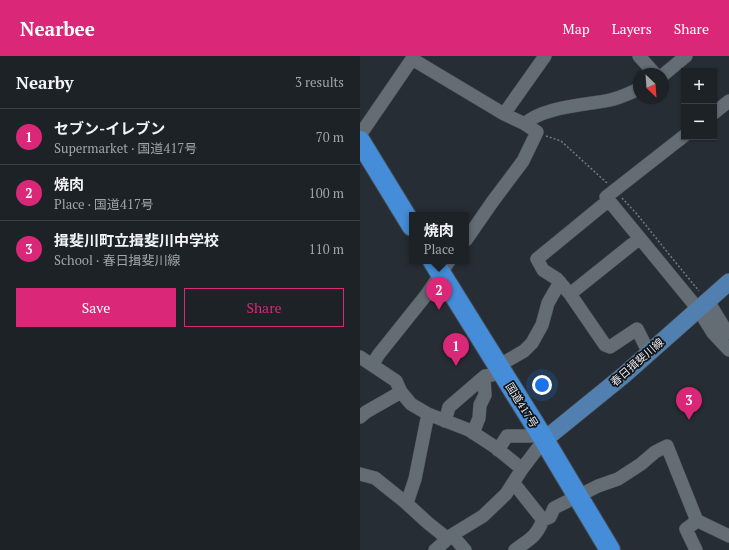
<!DOCTYPE html>
<html lang="en">
<head>
<meta charset="utf-8">
<style>
	:root { --surface:#1d2227; --page:#252a2f; --text:#f1f3f6; --muted:#a0a4a7; --line:#3b3f44; --accent:#db2777 }
	body { margin:0; font-family:"PT Serif","Noto Sans JP",serif; background:var(--page); color:var(--text) }
	.controls { position:absolute; right:12px; top:12px; display:grid; overflow:hidden; border-radius:0px; box-shadow:0 1px 3px #0004 }
	.controls button { width:36px; height:36px; display:grid; place-items:center; padding:0; border:0; border-bottom:1px solid var(--line); background:var(--surface); color:var(--text); font:20px sans-serif }
	.compass { position:absolute; left:273px; top:12px; width:36px; height:36px; border-radius:50%; background:var(--surface); box-shadow:0 1px 3px #0004; rotate:155deg }
	.you { position:absolute; left:182px; top:329px; width:14px; height:14px; margin:-10px; border:3px solid #fff; border-radius:50%; background:#1a73e8; box-shadow:0 0 0 6px #1a73e833 }
	.badge { display:grid; place-items:center; width:26px; height:26px; border-radius:50%; background:var(--accent); color:#fff; font-size:13px; font-weight:700 }
	.pin { position:absolute; translate:-50% -33px; filter:drop-shadow(0 1px 2px #0008) }
	.pin::after { content:''; position:absolute; top:21px; width:14px; height:12px; background:inherit; clip-path:polygon(0 0,100% 0,50% 100%) }
	.popup { position:absolute; left:49px; top:156px; width:60px; height:52px; box-sizing:border-box; display:grid; place-content:center; border-radius:0px; background:var(--surface); filter:drop-shadow(0 1px 3px #0005); font-size:13px; white-space:nowrap; color:var(--muted) }
	.popup b { font-size:15px; color:var(--text) }
	.popup::after { content:''; position:absolute; left:50%; top:100%; margin-left:-8px; border:8px solid transparent; border-top-color:var(--surface) }
	.list { margin:0; padding:0; list-style:none }
	h2 { display:flex; justify-content:space-between; align-items:center; height:52px; margin:0; padding:0 16px; font-size:17px }
	h2 small { font-size:13px; font-weight:400; color:var(--muted) }
	.list li { display:grid; grid-template-columns:26px 1fr auto; gap:12px; align-items:center; box-sizing:border-box; height:56px; padding:0 16px; border-top:1px solid var(--line) }
	.list b { display:block; font-size:15px; white-space:nowrap }
	.list p { margin:0; font-size:13px; white-space:nowrap; color:var(--muted) }
	.list em { font-size:13px; font-style:normal; color:var(--muted) }
	.actions { display:flex; gap:8px; padding:12px 16px }
	.actions a { flex:1; padding:9px 0; border:1px solid var(--accent); border-radius:0px; text-align:center; font-size:14px; color:var(--accent) }
	.actions .main { background:var(--accent); color:#fff }
	.map { position:relative; flex:none; width:369px; height:494px; overflow:hidden }
	header { display:flex; align-items:center; gap:24px; box-sizing:border-box; height:56px; padding:0 20px; background:var(--accent); color:#fff }
	header strong { font-size:19px }
	nav { display:flex; gap:22px; margin-inline-start:auto; font-size:14px }
	main { display:flex }
	aside { flex:1; background:var(--surface) }
	.map>svg:first-child { display:block }
	.lines { fill:none; stroke-linecap:round; stroke-linejoin:round }
	.minor-casing { stroke:#464c52; stroke-width:14 }
	.major-casing { stroke:#464c52; stroke-width:18 }
	.highway-casing { stroke:#464c52; stroke-width:22 }
	.path { stroke:#74797f; stroke-width:1.5; stroke-dasharray:2 2; stroke-linecap:butt }
	.minor { stroke:#646c74; stroke-width:13 }
	.major { stroke:#5180b0; stroke-width:17 }
	.highway { stroke:#458dd8; stroke-width:20 }
	.labels { text-anchor:middle; dominant-baseline:central; stroke-width:3.5; stroke-linejoin:round; paint-order:stroke }
	.street-label { font-size:11px; fill:#e3e7ec; stroke:#121518 }
</style>
</head>
<body>
<header>
<strong>Nearbee</strong>
<nav><a>Map</a><a>Layers</a><a>Share</a></nav>
</header>
<main>
<aside>
<h2>Nearby<small>3 results</small></h2>
<ul class="list">
<li><span class="badge">1</span><div><b>セブン-イレブン</b><p>Supermarket · 国道417号</p></div><em>70 m</em></li>
<li><span class="badge">2</span><div><b>焼肉</b><p>Place · 国道417号</p></div><em>100 m</em></li>
<li><span class="badge">3</span><div><b>揖斐川町立揖斐川中学校</b><p>School · 春日揖斐川線</p></div><em>110 m</em></li>
</ul>
<div class="actions"><a class="main">Save</a><a>Share</a></div>
</aside>
<div class="map">
<svg width="369" height="494" viewBox="0 0 369 494">
	<rect width="100%" height="100%" fill="#272d34"/>
	<g class="lines">
		<g class="minor-casing">
			<path id="minor" d="M279 0 295 18
				M303 19 326 0
				M354 57 369 45
				M144 58 185 0
				M165 68C181 51 227 49 250 44 260 42 270 37 279 33
				M0 79 52 3 144 58 165 68 177 76 163 105 133 145 106 184
				M324 80 246 141 338 253 353 277 369 294
				M249 144 177 203 183 214 197 223 210 238 245 289 250 291 277 273 289 297
				M210 238 280 182
				M348 245 365 273 369 277
				M0 301 36 325 41 336 51 348 68 358 109 374 135 391 162 413
				M12 309 19 298 67 238 89 205
				M138 310 164 295 172 287 182 269 188 247 200 226
				M0 361 6 356 41 336
				M85 365 89 351 125 320 132 319 140 313
				M113 377 119 362 120 349 125 339 124 323V321
				M138 394 147 380H172L180 377
				M0 418 15 422 45 446 68 467 88 483
				M153 428 156 430 183 464 190 461 194 452 238 430 258 423 281 408 295 396 307 390 337 465 340 466 369 480
				M47 447 55 423 68 358
				M92 479 105 494
				M75 494 92 479 123 460 146 438 162 413 184 384
				M155 494C169 483 175 483 183 464
				M336 494 326 473 337 465"/>
		</g>
		<g class="major-casing">
			<path id="major" d="M184 384 264 319 369 226"/>
		</g>
		<g class="highway-casing">
			<path id="highway" d="M0 85 52 170
				M73 205 180 377 250 494"/>
		</g>
		<path class="path" d="M186 80 201 85 247 127
			M262 142 276 157 312 202 339 235"/>
		<use href="#minor" class="minor"/>
		<use href="#major" class="major"/>
		<use href="#highway" class="highway"/>
	</g>
	<g class="labels">
		<g class="street-label">
			<text transform="translate(277 306) rotate(-41)">春日揖斐川線</text>
			<text transform="translate(162 349) rotate(58)">国道417号</text>
		</g>
	</g>
</svg>
<div class="controls">
<button>+</button>
<button>−</button>
</div>
<svg class="compass" viewBox="-18 -18 36 36"><path d="M0-13l5 13h-10z" fill="#e53935"/><path d="M0 13l5-13h-10z" fill="#a0a4a7"/></svg>
<div class="you"></div>
<div class="pin badge" style="left:96px;top:310px">1</div>
<div class="pin badge" style="left:79px;top:254px">2</div>
<div class="popup"><b>焼肉</b>Place</div>
<div class="pin badge" style="left:329px;top:364px">3</div>
</div>
</main>
</body>
</html>
